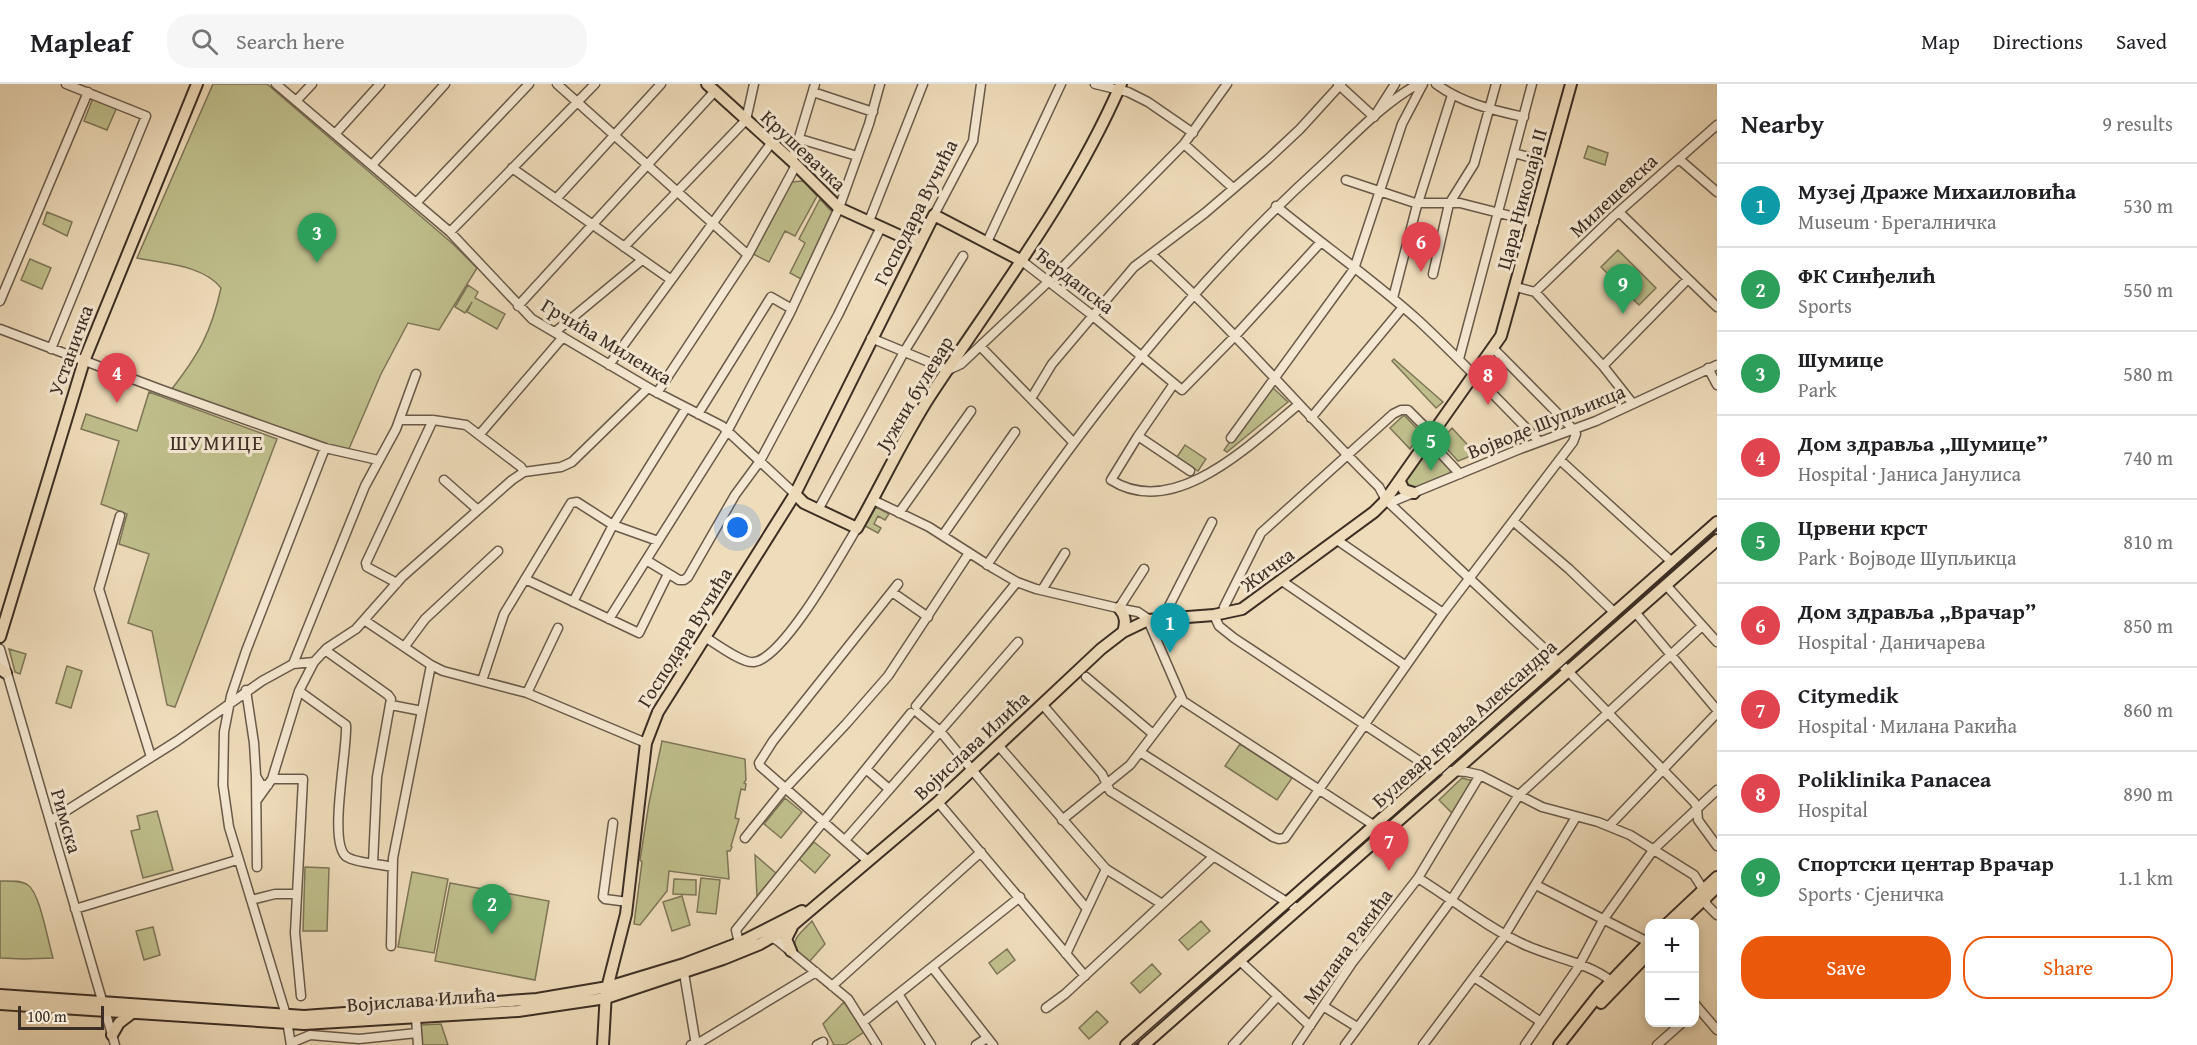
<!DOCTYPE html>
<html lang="en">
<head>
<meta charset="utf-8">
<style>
	:root { --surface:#fff; --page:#f6f6f6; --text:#202124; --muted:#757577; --line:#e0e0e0; --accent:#ea580c }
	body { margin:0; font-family:"Gentium Book Plus",serif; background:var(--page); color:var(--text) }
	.controls { position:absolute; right:18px; bottom:18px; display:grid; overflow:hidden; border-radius:12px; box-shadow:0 3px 9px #0003 }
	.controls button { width:54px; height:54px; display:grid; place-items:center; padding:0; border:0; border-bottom:2px solid var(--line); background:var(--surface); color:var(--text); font:30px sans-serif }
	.scale { position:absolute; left:18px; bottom:15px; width:86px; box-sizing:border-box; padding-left:6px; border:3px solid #3c2e25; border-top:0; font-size:16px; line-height:21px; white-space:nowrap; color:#3c2e25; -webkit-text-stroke:4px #f5e8d2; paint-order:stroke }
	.you { position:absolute; left:738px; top:444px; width:21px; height:21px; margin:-15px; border:4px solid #fff; border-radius:50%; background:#1a73e8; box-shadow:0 0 0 9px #1a73e833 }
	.badge { display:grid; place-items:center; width:39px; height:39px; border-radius:50%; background:var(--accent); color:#fff; font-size:20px; font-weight:700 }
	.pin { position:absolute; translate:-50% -50px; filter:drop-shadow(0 2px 3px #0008) }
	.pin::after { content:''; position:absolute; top:32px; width:21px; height:18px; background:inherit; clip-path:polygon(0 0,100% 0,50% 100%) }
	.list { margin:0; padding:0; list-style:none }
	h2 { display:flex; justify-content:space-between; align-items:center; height:78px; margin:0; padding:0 24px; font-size:26px }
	h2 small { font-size:20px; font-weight:400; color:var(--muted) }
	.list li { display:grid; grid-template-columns:39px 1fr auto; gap:18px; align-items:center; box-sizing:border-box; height:84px; padding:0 24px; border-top:2px solid var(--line) }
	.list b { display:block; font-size:22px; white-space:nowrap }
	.list p { margin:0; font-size:20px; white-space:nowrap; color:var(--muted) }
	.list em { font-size:20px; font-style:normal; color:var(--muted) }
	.actions { display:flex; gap:12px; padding:18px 24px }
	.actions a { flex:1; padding:14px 0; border:2px solid var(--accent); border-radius:24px; text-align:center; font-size:21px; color:var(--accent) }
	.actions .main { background:var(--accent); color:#fff }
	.icon { flex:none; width:33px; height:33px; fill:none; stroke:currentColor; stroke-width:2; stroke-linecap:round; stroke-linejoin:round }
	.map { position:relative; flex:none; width:1717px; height:961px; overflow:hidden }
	header { display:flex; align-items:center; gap:36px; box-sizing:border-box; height:84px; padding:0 30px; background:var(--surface); border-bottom:2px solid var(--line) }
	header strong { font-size:28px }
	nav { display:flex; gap:33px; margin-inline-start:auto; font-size:21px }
	.search { width:420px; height:54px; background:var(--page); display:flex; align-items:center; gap:15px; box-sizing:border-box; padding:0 21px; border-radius:24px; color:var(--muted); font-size:22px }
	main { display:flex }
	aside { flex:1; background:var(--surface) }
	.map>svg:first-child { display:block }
	.green { fill:#bfbf8c; stroke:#7e7658; stroke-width:1.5 }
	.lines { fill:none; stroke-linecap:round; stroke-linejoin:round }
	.minor-casing { stroke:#695a4a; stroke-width:11 }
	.major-casing { stroke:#3c2e25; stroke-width:14 }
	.minor { stroke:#f5e8d2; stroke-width:8 }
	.major { stroke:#efdcba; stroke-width:10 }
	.tram { stroke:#3c2e25; stroke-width:1.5 }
	.labels { text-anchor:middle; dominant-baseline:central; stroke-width:6; stroke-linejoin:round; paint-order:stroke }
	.street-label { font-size:20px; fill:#3c2e25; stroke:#f5e8d2 }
	.neighbourhood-label { font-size:21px; letter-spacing:1.5px; fill:#3c2e25; stroke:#f5e8d2 }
</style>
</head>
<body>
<header>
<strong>Mapleaf</strong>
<div class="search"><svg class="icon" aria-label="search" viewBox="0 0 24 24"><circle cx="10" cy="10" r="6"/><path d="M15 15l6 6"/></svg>Search here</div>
<nav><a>Map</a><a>Directions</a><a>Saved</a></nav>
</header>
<main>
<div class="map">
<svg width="1717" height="961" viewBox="0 0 1717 961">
	<rect width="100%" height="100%" fill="#efdcba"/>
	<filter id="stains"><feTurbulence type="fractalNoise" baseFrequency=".00333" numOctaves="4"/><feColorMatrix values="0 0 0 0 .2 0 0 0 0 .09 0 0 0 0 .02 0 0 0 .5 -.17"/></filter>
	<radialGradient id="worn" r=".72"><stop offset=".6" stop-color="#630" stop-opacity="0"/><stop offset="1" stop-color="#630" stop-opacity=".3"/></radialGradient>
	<path class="green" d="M213 0H267L453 160 477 184 439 246 408 239 381 290 348 367 171 306C199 270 211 249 221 204 203 181 165 180 137 174Z
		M93 14 117 23 107 46 84 37Z
		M1588 62 1608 69 1605 81 1584 74Z
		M803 97 817 112 795 152 785 147 769 178 753 170 791 98Z
		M820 115 832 128 801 195 790 189 805 159 799 155Z
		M47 128 72 138 67 152 43 140Z
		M1618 166 1656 204 1639 221 1601 183Z
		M30 175 51 184 42 205 21 196Z
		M468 201 478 208 475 214 505 230 497 245 467 228 472 218 465 229 455 223Z
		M1394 275 1443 318 1436 324 1392 277Z
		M1271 302 1288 318 1227 368 1224 366Z
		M149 308 277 355 175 623 167 621 152 547 128 539 149 470 119 460 127 430 101 420 119 357 81 345 86 330 137 347Z
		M1403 332H1405L1421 349 1410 365 1390 344Z
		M1452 344 1476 370 1458 377 1440 357Z
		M1185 361 1206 375 1198 387 1177 373Z
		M1432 364 1451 385 1449 392 1414 407 1408 405 1403 398 1427 365Z
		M876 423 889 430 885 436 878 432 874 440 881 444 878 449 865 442Z
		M9 565 26 570 20 590 15 588Z
		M67 582 82 587 71 624 56 619Z
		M662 657 745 675 746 696 744 699 746 700 745 706 741 705 735 734 739 735 731 762 732 763 730 767H727L729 795 669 787 667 807 640 841 634 840 642 778 640 776 649 719Z
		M1240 660 1292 694 1277 716 1225 682Z
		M1462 694 1473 697 1453 730 1439 716Z
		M785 714 802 728 781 754 764 740Z
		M157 727 173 786 143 794 131 747 140 745 137 732Z
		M814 758 830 771 815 789 799 775Z
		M755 771 777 790 757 813Z
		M305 783 329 784 327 847H303Z
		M412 788 448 795 434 869 398 863Z
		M701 794 720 796 716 830 697 828Z
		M674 795 696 796V811L673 810Z
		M0 797C9 797 21 796 28 801 40 809 48 858 53 874L24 875 0 874Z
		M450 799 549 817 535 896 435 877Z
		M682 812 690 841 672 847 663 818Z
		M812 837 825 860 809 878C785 859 795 855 812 837Z
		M1201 837 1210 847 1188 866 1179 856Z
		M153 843 160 871 144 876 136 847Z
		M1007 865 1015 876 997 890 989 879Z
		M1152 880 1161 890 1140 909 1131 899Z
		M844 918 864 948 845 961H834L823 940Z
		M1097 927 1108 938 1089 955 1079 944Z
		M441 940 448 961H422L421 941Z"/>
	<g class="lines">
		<g class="minor-casing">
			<path id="minor" d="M276 0 450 148 532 235 654 307 722 342 795 410
				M557 0 748 171
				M1095 0 1128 8 1148 18 1193 49
				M1338 0 1374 33 1395 0
				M1436 0C1462 19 1492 26 1524 33
				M813 8 873 28
				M296 17 312 0
				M335 50 380 0
				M800 55 857 72
				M1184 60 1233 104
				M1514 69 1550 79
				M1679 75 1717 108
				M792 77 815 0
				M372 81 445 0
				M512 84 670 195
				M1346 96 1415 119H1460L1534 138
				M556 115 661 0
				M416 119 529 0
				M1276 122C1323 161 1374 196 1419 237 1461 276 1499 317 1539 357
				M1619 128 1717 223
				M934 131 973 57 981 0
				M869 137 923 0
				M450 148 595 0
				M987 158 1061 0
				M624 163 746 36 754 0
				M1151 170C1232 243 1302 327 1379 403L1386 416 1565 584 1694 718 1697 723 1698 736 1717 762
				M1022 177 1088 228 1182 306 1235 252 1321 158
				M1433 190 1449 120 1474 80 1496 0
				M1516 203 1535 208 1603 282 1633 320
				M1535 208 1614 132 1717 41
				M1393 214 1416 125 1452 11
				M0 217 88 8
				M518 222 715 7
				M0 245 162 306 325 364 378 376
				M555 248 642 176
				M871 254 948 286 961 280 1048 198 1184 60 1227 0
				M980 262 1073 358
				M1493 264 1573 345
				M51 265 146 32 66 0
				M1459 275 1532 0
				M609 281 772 58
				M1603 282 1688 195
				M1708 284 1717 301
				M1173 301 1138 352 1111 396C1175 437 1253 358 1298 321
				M657 309 748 171 796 81
				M1032 313 1052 280 1134 183 1205 129 1268 75 1300 45 1341 0
				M698 330 771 213 792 225
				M1311 334 1403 223
				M400 336H433L466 341 521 383 524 388
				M480 350 563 253
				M1138 352 1190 387
				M1231 354 1354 185 1402 40 1423 0
				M1429 357 1460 390
				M1560 376 1672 478
				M444 396 478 426
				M873 416 929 443 993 484 1017 498 1036 505 1122 525 1138 528 1147 534 1183 617 1375 742
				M1387 416 1394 417 1401 414 1520 365 1596 337 1717 281
				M818 426 904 268 963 172
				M899 429 971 327
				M120 432 99 505 151 673
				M1513 437 1569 485 1615 529
				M943 451 1015 348
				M1337 456 1443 529
				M646 476 679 496H684L688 493 735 411 760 377 838 231 881 143
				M987 481C1085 337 1191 200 1321 82 1352 53 1381 21 1418 0
				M525 495 639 549 668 490
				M1282 497 1406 582
				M397 499 367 483 366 479 433 336
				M1666 501 1717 558
				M1042 506 1065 469
				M892 508 928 533
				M573 518 613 441 686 324
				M1119 524 1144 485
				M1635 528 1717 626
				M1223 530 1224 523 1261 449 1393 330 1401 326H1408L1433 351
				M1214 531 1219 542 1234 554 1430 684 1437 686 1467 688 1480 691 1542 723 1598 738 1630 751 1694 791 1701 802 1707 821 1717 831
				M1166 534 1167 526 1212 438
				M609 535 728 346 789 231 839 124 869 40 880 0
				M364 536 431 581 443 587 527 609 646 659
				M705 553C715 559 743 580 754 578 784 574 840 472 857 444
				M405 562 425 535 498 467
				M0 565 115 961
				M325 566 388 611 391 615 377 693 373 779
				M293 580 365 402 396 345 416 290
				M1086 593 1153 650
				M482 597 504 530 571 419 577 418 613 441 658 457
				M246 606 254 659 256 692 261 701H268
				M299 607 346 641C348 664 327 761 347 773 356 779 381 780 392 783
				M527 609 558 544
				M1042 620 1102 690 1110 707 1298 825
				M391 621 422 627
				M916 622 1017 498
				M917 628 940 647 1087 825
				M998 661 1106 785 1162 820
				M1140 668 1273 753 1279 755 1285 754 1443 529 1573 358 1576 350 1573 345
				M866 685 889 705
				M256 693 257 783
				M272 695H303L295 849 301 912
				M257 716 272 695 299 607 314 578 327 564 356 545 402 493 512 396 524 388 561 383 572 378 648 304
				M938 718 1085 892
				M1062 736 1130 681 1181 614
				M50 737 177 657 262 597 293 580 314 578
				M613 739 603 813 605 815 628 818
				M1609 742 1717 629
				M745 754 782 708 846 640 888 592 969 469
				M846 755 1018 558
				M868 777 760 682 759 679 773 657 898 500
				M1418 794C1452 815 1485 842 1521 859 1548 873 1588 878 1611 897
				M1536 801 1648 858
				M251 816 275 810H297
				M75 825 237 776
				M769 852 778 857 848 915 877 961
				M739 859 736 846 911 629
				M391 862 393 774 431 581
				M1066 870 1106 785
				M1240 877 1310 942
				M932 883 993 961
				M684 889 696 961
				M1474 893 1541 938
				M832 902 981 768
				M898 910 931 961
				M1694 919 1717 946
				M1323 922 1357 943
				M1046 924 1065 910 1213 773
				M416 934 418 961
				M863 938 1020 813
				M291 959 310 951 359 955 417 949
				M291 961 286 931 229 743 223 701 224 648 231 612 246 567 325 364
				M691 961 702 957 816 888
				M817 961 823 958
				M976 961 987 954
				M1233 961 1278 912
				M1297 961 1352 879 1418 794 1480 691
				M1345 961 1450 818 1519 711 1702 542
				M1423 961 1503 854 1576 733
				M1525 961 1577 885 1603 836 1654 765 1717 706
				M1657 961 1683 938"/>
		</g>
		<g class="major-casing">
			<path id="major" d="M707 0 792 77 839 124 918 160
				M1400 398 1404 406 1414 409
				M795 410 804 419 857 444C882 400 903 354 930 312 997 210 1072 113 1121 0
				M1119 524C1126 532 1126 539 1123 548
				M0 553 84 277 197 0
				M0 585 6 589
				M1667 840 1717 793
				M1678 840 1717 803
				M791 867 786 855 792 843
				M0 911 304 932 537 915 608 903 684 880 739 859 802 827
				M1601 919 1650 868
				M0 920 304 940 518 927 606 914 723 875 760 860 793 841 938 718 1101 565 1123 548 1148 536 1214 531 1242 525 1374 428 1384 418 1501 252 1571 0
				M112 951 119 939 132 929
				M603 961 606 908 626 830 646 659 658 628 795 410 934 131 1022 177
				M1126 961 1717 438
				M1144 961 1717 456
				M1559 961 1600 909 1650 857"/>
		</g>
		<use href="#minor" class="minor"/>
		<use href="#major" class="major"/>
		<path class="tram" d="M1132 961 1430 700 1717 444"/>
	</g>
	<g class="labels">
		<g class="street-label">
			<text transform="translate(804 66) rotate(43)">Крушевачка</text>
			<text transform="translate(1613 111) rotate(-43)">Милешевска</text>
			<text transform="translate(1521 115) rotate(-75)">Цара Николаја II</text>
			<text transform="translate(915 128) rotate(-63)">Господара Вучића</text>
			<text transform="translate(1075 196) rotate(38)">Ђердапска</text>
			<text transform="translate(607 257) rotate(31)">Грчића Миленка</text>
			<text transform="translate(70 266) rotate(-70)">Устаничка</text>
			<text transform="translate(914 309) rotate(-59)">Јужни булевар</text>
			<text transform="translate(1546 337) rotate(-22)">Војводе Шупљикца</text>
			<text transform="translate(1267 485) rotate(-36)">Жичка</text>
			<text transform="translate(684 553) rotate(-58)">Господара Вучића</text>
			<text transform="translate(1464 639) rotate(-42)">Булевар краља Александра</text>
			<text transform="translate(971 661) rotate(-43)">Војислава Илића</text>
			<text transform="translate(67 737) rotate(74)">Римска</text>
			<text transform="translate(1347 862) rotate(-54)">Милана Ракића</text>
			<text transform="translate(421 915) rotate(-4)">Војислава Илића</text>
		</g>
		<g class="neighbourhood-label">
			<text x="217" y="358">ШУМИЦЕ</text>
		</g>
	</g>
	<rect width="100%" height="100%" filter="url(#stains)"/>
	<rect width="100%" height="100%" fill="url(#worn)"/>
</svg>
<div class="controls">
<button>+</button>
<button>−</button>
</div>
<div class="scale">100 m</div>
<div class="you"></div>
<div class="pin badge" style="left:1170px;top:569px;background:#0f9aa8">1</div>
<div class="pin badge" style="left:492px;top:850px;background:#2e9e5b">2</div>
<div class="pin badge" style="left:317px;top:179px;background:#2e9e5b">3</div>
<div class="pin badge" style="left:117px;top:319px;background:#e0444e">4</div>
<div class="pin badge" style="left:1431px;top:387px;background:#2e9e5b">5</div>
<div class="pin badge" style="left:1421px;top:188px;background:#e0444e">6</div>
<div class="pin badge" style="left:1389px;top:787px;background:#e0444e">7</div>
<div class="pin badge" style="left:1488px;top:321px;background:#e0444e">8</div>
<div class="pin badge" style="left:1623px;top:230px;background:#2e9e5b">9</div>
</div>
<aside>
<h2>Nearby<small>9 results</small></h2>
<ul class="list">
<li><span class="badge" style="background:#0f9aa8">1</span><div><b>Музеј Драже Михаиловића</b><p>Museum · Брегалничка</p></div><em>530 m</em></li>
<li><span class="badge" style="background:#2e9e5b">2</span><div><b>ФК Синђелић</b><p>Sports</p></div><em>550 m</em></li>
<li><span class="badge" style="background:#2e9e5b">3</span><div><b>Шумице</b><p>Park</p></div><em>580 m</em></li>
<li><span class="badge" style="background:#e0444e">4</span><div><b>Дом здравља „Шумице”</b><p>Hospital · Јаниса Јанулиса</p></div><em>740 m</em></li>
<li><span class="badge" style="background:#2e9e5b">5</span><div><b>Црвени крст</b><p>Park · Војводе Шупљикца</p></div><em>810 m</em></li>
<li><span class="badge" style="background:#e0444e">6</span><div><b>Дом здравља „Врачар”</b><p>Hospital · Даничарева</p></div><em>850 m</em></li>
<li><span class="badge" style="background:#e0444e">7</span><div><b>Citymedik</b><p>Hospital · Милана Ракића</p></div><em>860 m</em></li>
<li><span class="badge" style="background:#e0444e">8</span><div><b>Poliklinika Panacea</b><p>Hospital</p></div><em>890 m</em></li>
<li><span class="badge" style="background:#2e9e5b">9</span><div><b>Спортски центар Врачар</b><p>Sports · Сјеничка</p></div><em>1.1 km</em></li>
</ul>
<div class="actions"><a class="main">Save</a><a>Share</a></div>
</aside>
</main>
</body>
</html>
